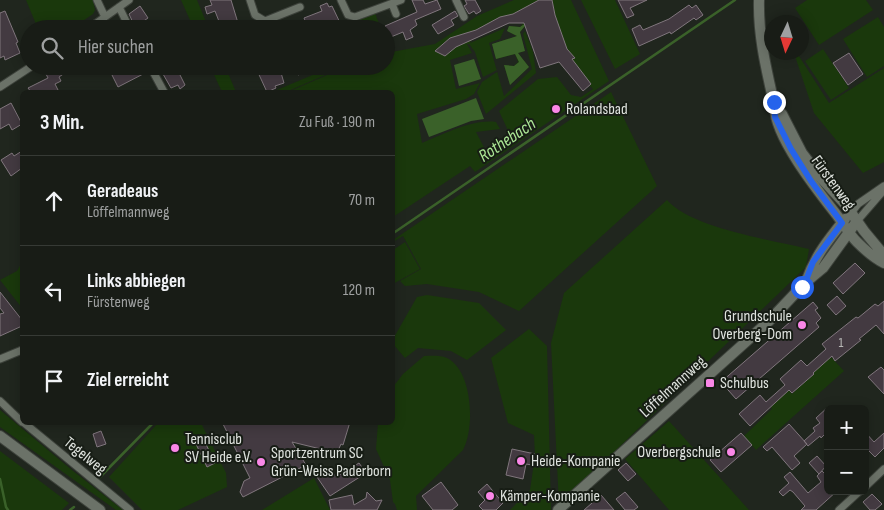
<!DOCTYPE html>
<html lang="de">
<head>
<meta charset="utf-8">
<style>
	:root { --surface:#181c16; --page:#21251f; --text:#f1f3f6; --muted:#9fa1a1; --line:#363a35 }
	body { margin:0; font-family:"Sofia Sans Condensed",sans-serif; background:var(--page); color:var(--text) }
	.controls { position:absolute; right:15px; bottom:15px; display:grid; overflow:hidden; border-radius:8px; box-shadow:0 2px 12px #0003 }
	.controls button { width:45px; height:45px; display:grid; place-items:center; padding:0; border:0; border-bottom:1px solid var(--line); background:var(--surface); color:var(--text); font:25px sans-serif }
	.compass { position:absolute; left:764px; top:15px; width:45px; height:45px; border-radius:50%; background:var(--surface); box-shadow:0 2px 12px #0003; rotate:184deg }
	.stop { position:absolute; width:15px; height:15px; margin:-11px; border:4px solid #2563eb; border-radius:50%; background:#fff }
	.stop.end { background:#2563eb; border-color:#fff; box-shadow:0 1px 5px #0008 }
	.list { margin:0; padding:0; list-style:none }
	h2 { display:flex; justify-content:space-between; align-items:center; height:65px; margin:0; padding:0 20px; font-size:21px }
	h2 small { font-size:16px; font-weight:400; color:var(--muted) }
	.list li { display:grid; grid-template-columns:32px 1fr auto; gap:15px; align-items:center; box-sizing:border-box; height:90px; padding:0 20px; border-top:1px solid var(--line) }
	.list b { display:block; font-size:19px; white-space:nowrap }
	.list p { margin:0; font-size:16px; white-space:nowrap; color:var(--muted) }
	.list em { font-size:16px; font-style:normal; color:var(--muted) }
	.icon { flex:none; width:28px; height:28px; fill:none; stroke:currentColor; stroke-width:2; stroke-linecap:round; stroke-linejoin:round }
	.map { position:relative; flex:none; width:884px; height:510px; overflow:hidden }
	.search { position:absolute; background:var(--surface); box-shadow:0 2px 12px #0003; left:20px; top:20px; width:375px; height:55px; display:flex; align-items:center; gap:12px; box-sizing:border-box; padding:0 18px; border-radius:28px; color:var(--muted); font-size:19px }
	.panel { position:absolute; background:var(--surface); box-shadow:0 2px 12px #0003; left:20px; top:90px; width:375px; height:335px; border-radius:8px }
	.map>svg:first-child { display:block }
	.green { fill:#1a380c; fill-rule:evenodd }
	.water { fill:#3a6129 }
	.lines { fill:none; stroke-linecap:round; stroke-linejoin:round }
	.stream { stroke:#3a6129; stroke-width:2.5 }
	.building { fill:#433a41; stroke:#80767d }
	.street-casing { stroke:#3d423b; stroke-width:9 }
	.secondary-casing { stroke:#3d423b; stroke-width:12 }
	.street { stroke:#6b7268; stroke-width:7 }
	.secondary { stroke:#6b7268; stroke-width:10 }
	.route { stroke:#2563eb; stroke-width:6 }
	.poi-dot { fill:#fa87e7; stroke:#171d15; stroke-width:2 }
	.labels { text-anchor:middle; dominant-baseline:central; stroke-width:4; stroke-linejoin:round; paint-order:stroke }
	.number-label { font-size:14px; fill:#b8b9b7 }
	.poi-label { font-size:16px; fill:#dfe3de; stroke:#171d15; text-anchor:start }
	.street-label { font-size:16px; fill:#dfe3de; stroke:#171d15 }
	.water-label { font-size:18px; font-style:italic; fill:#ade896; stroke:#171d15 }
</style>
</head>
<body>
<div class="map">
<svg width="884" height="510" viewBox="0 0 884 510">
	<rect width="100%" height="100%" fill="#20261e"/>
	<path class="green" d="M26 0H93L95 10 93 14 71 29H38Z
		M181 0H197L209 29H194Z
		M514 0H571L609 81 475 172 470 166 393 217 392 92H288L348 66H386V53L435 44 477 16ZM523 14 525 21 520 27 509 26 507 31 517 36 492 44 496 59 515 54 518 62 514 66 504 65 510 85 529 67 518 53 525 51 520 32 527 24 540 68 551 65 550 63 557 61C568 71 583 77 593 89L581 97 571 95 557 77 538 79 499 111 512 139 488 155 476 132 500 129 496 122C472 119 445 134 422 143L417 114 466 99 474 94 480 83 456 89 450 60 472 53 467 44H469L475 52 483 77 497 70V72L482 82 477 92 486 114 536 73 533 52 525 31 523 34 532 69 504 96 489 43 500 39 505 28 470 43 473 37Z
		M581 0H615L640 54 615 69Z
		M807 0H866L873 10 819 45 795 8Z
		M375 13 381 29H350L348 24Z
		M878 17 884 27V66L867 77 843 39Z
		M823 49 849 88 831 100 805 61Z
		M794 53H797L829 103 884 68V162L863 173 814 113Z
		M210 66H225L236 92H222Z
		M334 66H346L286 92H272Z
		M611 92 657 186 519 311 479 292 427 284 405 286 400 281 421 269 403 236 393 242V240Z
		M667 200C691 228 772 240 809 249L806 267 559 505 551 343 564 293Z
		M405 242 420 269 393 284V250Z
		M22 262V308L0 280 17 271Z
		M427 295 479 303 506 330 467 360 451 351 418 348 405 358 393 344V339L417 297Z
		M529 329 547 346 551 510H510L530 490 535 456 534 435 508 423 491 358Z
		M424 356C431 356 440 355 447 358 473 371 475 428 463 450L416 496 417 510H397L395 504 393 502 390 480 376 449 378 423 392 422 393 387 403 374Z
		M830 356 844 371 756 450 744 436 772 409 770 405 788 389 792 394 813 375 812 372Z
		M0 410 73 471 123 510H116L0 427Z
		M669 421 749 510H669L625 459Z
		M158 423H201L226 473 227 487 178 510H142L109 477Z
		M0 451 69 503 62 510H0Z
		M314 478 330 510H262Z"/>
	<path class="water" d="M529 21 520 32 525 51 518 53 529 67 510 85 504 65 514 66 519 62 515 54 496 59 492 44 517 36 507 31 509 26 520 27Z
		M474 59 481 79 459 86 454 65Z
		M476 98 484 119 471 121 429 137 422 119Z"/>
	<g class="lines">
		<path class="stream" d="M392 234 735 0
			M100 477 154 422
			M0 479 6 507 8 510
			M70 510 74 507"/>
	</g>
	<path class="building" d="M210 0H231L238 23 222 29 215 11 207 14 205 7 212 5Z
		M412 0H423L425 4 437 0 441 9 415 20 417 25 410 30 413 37 406 40 403 32 386 39 385 26 417 12Z
		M465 0H475L481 11 476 14 474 11 469 14 464 6 467 4Z
		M539 0H552L555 15 567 49 575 58 572 59 591 84 583 91 559 62 540 68 524 23H509L456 47 445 56 435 51 450 38 476 30 500 17 513 14Z
		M618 0H647L630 8 634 15 627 18Z
		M327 3 329 7 332 6 343 29H310L308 25H307L304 18 322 11 320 6Z
		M689 5 692 8 696 5 703 15 696 20 694 18 671 34 670 32 639 46 632 29 640 25 643 30 669 19Z
		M140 6 148 18 135 27 129 14Z
		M5 11 18 42 16 43 20 53 5 60 4 56 0 58V13Z
		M455 11 458 16 451 20 454 25 438 34 432 25Z
		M849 53 863 74 848 85 833 63Z
		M53 66H75L59 77 61 81 55 84 59 92H31L28 88 48 78 45 72Z
		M125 66H145L147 72 118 87 111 73Z
		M255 66H279L284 83 275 86 276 88 267 92Z
		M284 66H318V67L298 75 297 72Z
		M176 67 185 85 180 89 178 85 171 88 163 74Z
		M11 103 22 124 12 130 9 124 0 129V109Z
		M22 151V168L11 176 1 160 12 153 14 156Z
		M855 263 865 273 843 294 833 283Z
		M0 292 22 320V326L0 336V314L4 313 0 308Z
		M837 296 846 306 836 315 827 305Z
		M884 301V334L876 325 859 339 861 340 835 361 832 356 813 373 814 374 792 393 789 390 750 426 739 414 760 395 766 402 785 385 780 379 801 360 807 366 826 349 822 344 856 317 858 318 875 304 878 306Z
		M813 302 818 308 815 310 821 318 816 323 819 327 736 399 721 382Z
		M881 367 884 370V394L868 377Z
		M828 407V431L821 438 820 436 808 446 804 441 815 431 813 428 820 423 816 418Z
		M222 422H350L343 445 341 444 337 453 292 442 306 465 243 497 240 492 244 481 250 478Z
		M789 424 807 444 794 456 800 463 792 470 772 447 767 451 763 447Z
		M101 431 106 444 97 447 93 434Z
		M865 432 874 442 884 433V448L875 457 865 447Z
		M741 433 752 445 721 472 710 460Z
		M203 438 215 463 207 467 195 442Z
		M512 449 535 454 532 465 526 464 523 479 506 475Z
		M817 456 826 466 819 474 809 463Z
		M359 463 366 473 330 496 317 477 330 468 336 477Z
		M626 463 636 474 628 481 618 470Z
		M822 471 827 476H828V491H837L816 510H801L805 506 793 492 790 490 783 496 779 492 789 483 784 477 790 472 808 493 821 482 817 476Z
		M441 482 458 505 452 510H433L422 496Z
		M487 484 503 503 496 510H483L479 506 485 500 478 492Z
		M367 492 376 501 382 500 377 510H331L329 500 352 495 354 505 366 498Z
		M625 492 638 507 634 510H625L616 499Z
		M872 494 882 504 875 510H870L863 502Z
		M601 495 614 510H584L592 503Z"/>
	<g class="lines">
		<g class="street-casing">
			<path id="street" d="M97 0 105 17
				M250 0 255 15 265 21 268 29
				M341 0 348 15 355 17 401 0
				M456 0 464 17
				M392 4 396 14
				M119 7 130 29
				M265 21 300 7
				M88 29 129 0
				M150 66 164 92
				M0 87 32 66
				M851 213 858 204 884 186
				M857 221 884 190
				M0 359 22 350
				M0 401 22 422
				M23 422 130 510
				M865 487 884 469
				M839 510 860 491"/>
		</g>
		<g class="secondary-casing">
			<path id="secondary" d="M759 0C758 37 767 72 775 108 775 137 818 191 836 214 843 223 849 234 857 242 865 250 874 258 884 263
				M775 108 782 114 802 153 822 179 845 204 864 231 884 255
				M806 282C815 256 828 240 845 219
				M0 436 100 510
				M558 510 769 321 805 283 823 268 857 221"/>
		</g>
		<use href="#street" class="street"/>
		<use href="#secondary" class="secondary"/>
	</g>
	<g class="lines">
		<path class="route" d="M774 102 775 117 791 149 811 181 842 223 813 262 805 283 802 287"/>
	</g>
	<g class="poi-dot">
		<circle cx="556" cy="109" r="5"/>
		<circle cx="802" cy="325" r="5"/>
		<rect x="705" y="378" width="10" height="10" rx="2.5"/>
		<circle cx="175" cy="448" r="5"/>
		<circle cx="731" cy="452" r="5"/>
		<circle cx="521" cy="461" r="5"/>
		<circle cx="261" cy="462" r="5"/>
		<circle cx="490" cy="496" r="5"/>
	</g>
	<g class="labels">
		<g class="number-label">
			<text x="841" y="342">1</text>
		</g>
		<g class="poi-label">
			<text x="566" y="109">Rolandsbad</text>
			<text x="792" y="316" text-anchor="end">Grundschule<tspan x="792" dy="18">Overberg-Dom</tspan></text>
			<text x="720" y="383">Schulbus</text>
			<text x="185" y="439">Tennisclub<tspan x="185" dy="18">SV Heide e.V.</tspan></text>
			<text x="721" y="452" text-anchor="end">Overbergschule</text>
			<text x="271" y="453">Sportzentrum SC<tspan x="271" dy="18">Grün-Weiss Paderborn</tspan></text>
			<text x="531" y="461">Heide-Kompanie</text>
			<text x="500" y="496">Kämper-Kompanie</text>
		</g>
		<g class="street-label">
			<text transform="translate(833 183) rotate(54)">Fürstenweg</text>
			<text transform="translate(673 387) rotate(-42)">Löffelmannweg</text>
			<text transform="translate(85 456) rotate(39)">Tegelweg</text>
		</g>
		<g class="water-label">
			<text transform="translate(507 140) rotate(-34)">Rothebach</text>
		</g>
	</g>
</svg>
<div class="controls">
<button>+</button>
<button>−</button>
</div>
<svg class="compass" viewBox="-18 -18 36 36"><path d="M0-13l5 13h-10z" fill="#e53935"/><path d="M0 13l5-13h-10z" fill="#9fa1a1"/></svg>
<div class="stop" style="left:802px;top:287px"></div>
<div class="stop end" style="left:774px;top:102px"></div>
<div class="search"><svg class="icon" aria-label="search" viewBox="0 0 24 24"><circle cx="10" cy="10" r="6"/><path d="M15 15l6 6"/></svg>Hier suchen</div>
<section class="panel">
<h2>3 Min.<small>Zu Fuß · 190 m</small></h2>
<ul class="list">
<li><svg class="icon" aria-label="ahead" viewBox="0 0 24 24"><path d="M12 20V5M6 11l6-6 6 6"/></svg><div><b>Geradeaus</b><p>Löffelmannweg</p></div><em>70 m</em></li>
<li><svg class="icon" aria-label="left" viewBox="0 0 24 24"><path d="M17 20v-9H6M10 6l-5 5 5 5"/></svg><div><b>Links abbiegen</b><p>Fürstenweg</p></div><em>120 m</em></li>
<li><svg class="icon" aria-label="arrive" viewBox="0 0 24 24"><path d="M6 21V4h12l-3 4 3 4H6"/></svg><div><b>Ziel erreicht</b></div></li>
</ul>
</section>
</div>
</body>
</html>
